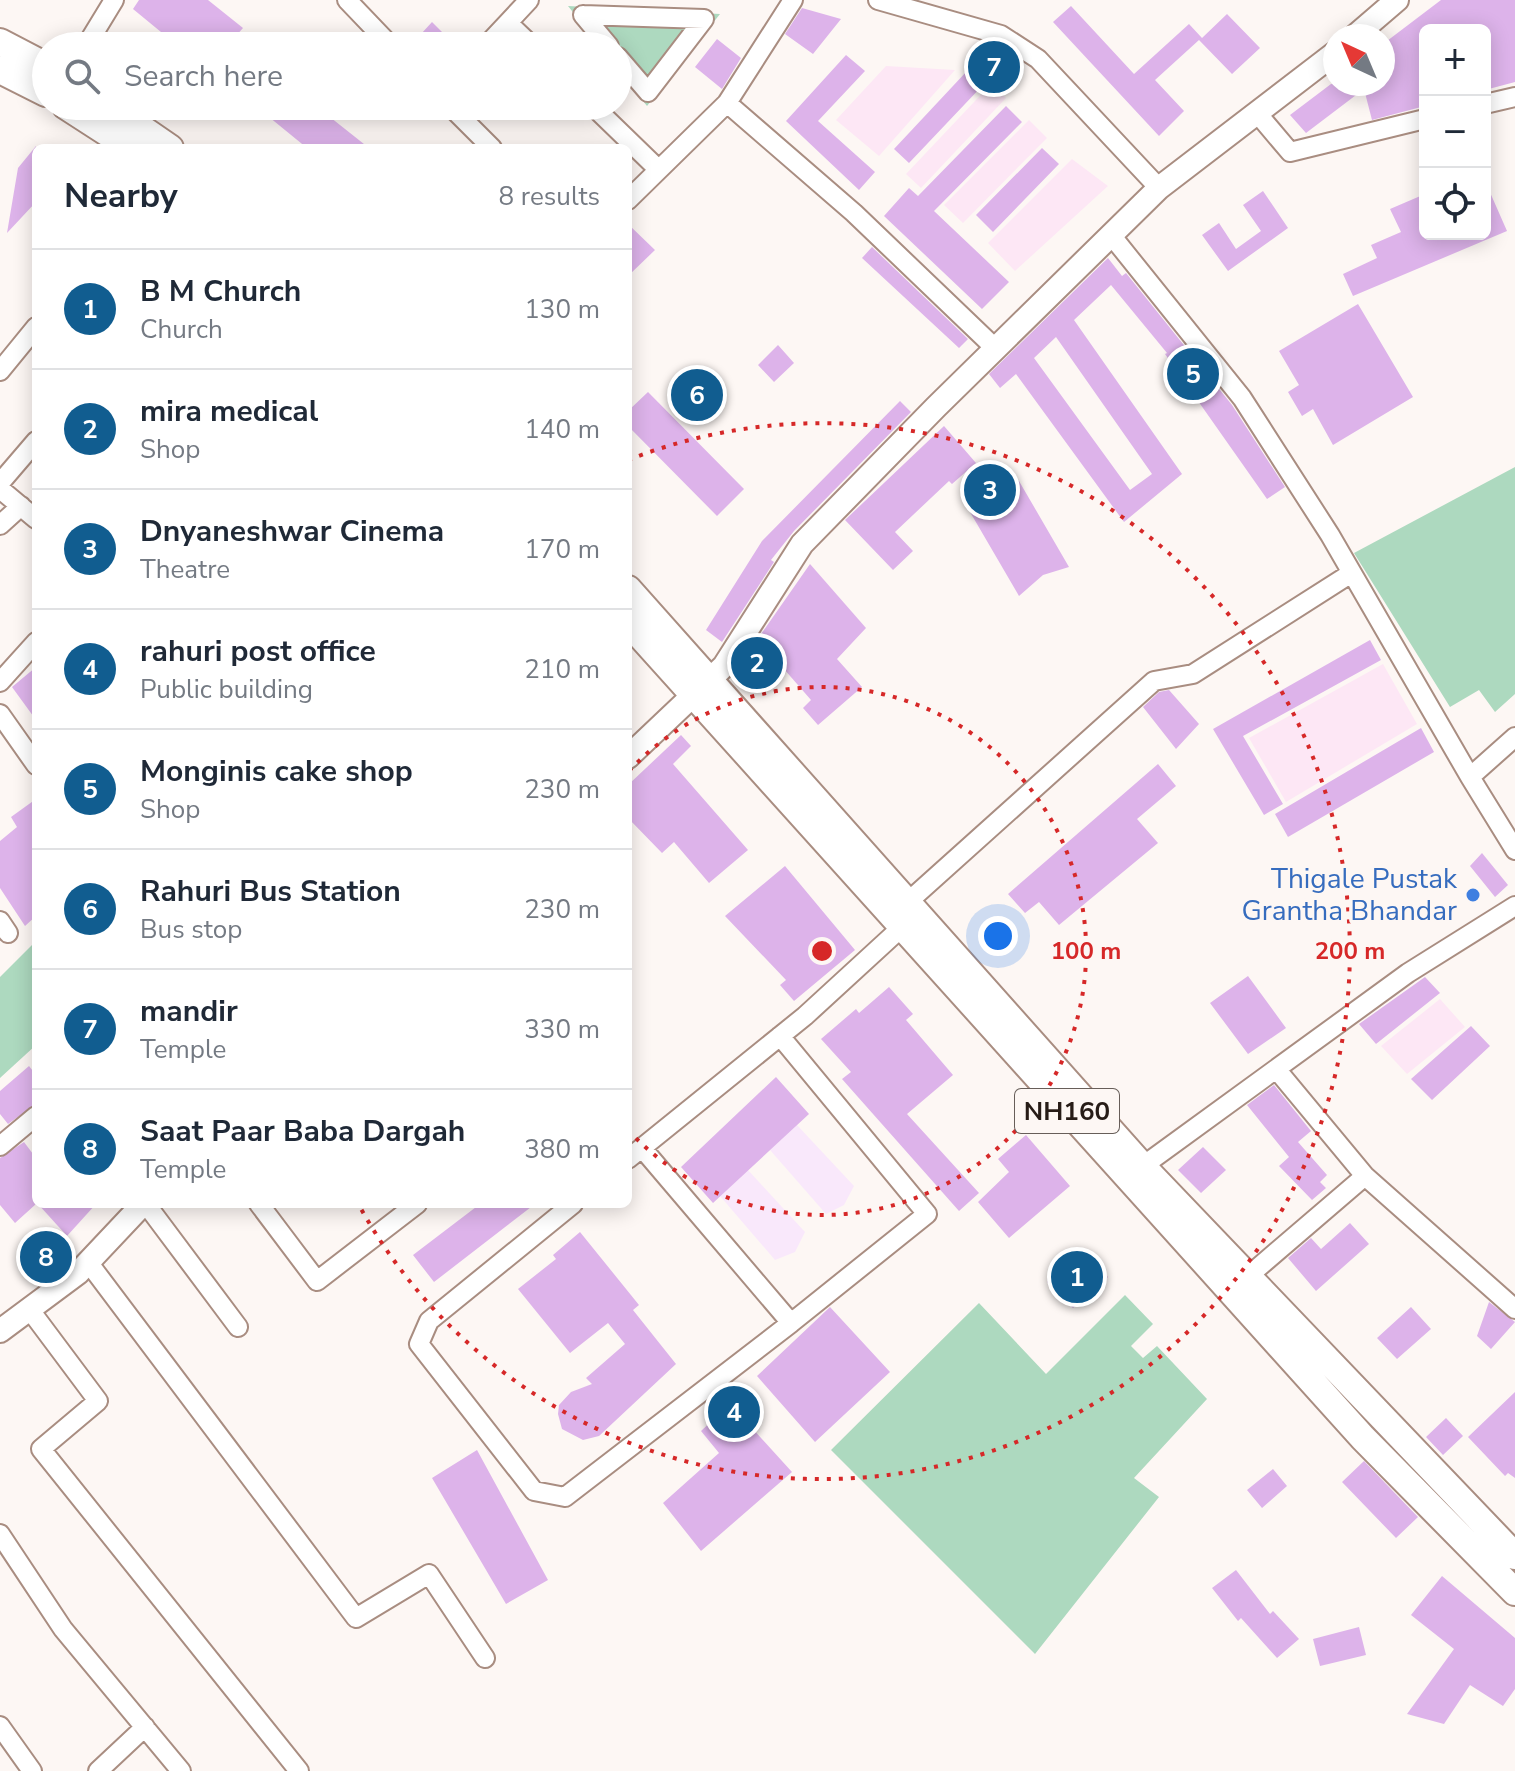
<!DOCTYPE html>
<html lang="en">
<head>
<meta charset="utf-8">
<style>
	:root { --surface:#fff; --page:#f2f2f3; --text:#1f2937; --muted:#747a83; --line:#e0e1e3; --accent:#115d90 }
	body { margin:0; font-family:"Nunito Sans",sans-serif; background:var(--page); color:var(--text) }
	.controls { position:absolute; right:24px; top:24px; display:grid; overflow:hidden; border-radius:12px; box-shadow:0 4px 20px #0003 }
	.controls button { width:72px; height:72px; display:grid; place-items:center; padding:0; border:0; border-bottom:2px solid var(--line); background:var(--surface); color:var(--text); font:40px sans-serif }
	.compass { position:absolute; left:1323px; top:24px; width:72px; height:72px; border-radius:50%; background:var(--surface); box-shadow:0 4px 20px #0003; rotate:316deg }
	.you { position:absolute; left:998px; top:936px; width:28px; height:28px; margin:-20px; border:6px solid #fff; border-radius:50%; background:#1a73e8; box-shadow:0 0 0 12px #1a73e833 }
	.badge { display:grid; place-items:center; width:52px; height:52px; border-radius:50%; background:var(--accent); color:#fff; font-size:26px; font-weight:700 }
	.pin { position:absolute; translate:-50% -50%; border:4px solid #fff; box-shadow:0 2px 8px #0006 }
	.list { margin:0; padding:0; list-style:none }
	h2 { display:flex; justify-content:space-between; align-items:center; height:104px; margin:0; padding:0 32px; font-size:34px }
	h2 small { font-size:26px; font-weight:400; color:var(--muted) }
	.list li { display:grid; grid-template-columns:52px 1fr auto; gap:24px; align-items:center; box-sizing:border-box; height:120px; padding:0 32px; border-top:2px solid var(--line) }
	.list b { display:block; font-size:30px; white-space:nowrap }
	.list p { margin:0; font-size:26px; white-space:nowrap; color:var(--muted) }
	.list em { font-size:26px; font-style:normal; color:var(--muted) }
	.icon { flex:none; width:44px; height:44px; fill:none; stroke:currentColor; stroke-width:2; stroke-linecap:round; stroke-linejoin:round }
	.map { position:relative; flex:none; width:1515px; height:1771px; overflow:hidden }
	.search { position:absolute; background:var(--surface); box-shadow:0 4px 20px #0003; left:32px; top:32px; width:600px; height:88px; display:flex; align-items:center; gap:20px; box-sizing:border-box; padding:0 28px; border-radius:44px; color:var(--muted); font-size:30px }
	.panel { position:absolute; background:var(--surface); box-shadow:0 4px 20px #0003; left:32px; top:144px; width:600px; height:1064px; border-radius:12px }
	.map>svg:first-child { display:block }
	.commercial { fill:#f9e8fb }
	.education { fill:#fde7f5 }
	.green { fill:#add9bf }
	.building { fill:#ddb3ea; fill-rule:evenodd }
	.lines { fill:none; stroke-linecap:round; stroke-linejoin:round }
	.minor-casing { stroke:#a98d81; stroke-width:22 }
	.major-casing { stroke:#a98d81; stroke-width:26 }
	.highway-casing { stroke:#a98d81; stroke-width:30 }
	.minor { stroke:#fff; stroke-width:18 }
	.major { stroke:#fff; stroke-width:22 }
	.highway { stroke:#fff; stroke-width:26 }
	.ring { fill:none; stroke:#d62828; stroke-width:4; stroke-dasharray:4 8 }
	.shop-dot { fill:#3f7fe0; stroke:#fdf7f4; stroke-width:3 }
	.labels { text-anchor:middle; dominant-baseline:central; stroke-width:7; stroke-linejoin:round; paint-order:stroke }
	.shield { fill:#fdf7f4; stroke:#675e59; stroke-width:2 }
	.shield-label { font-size:26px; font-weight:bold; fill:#271c17 }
	.shop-label { font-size:28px; fill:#366cbe; stroke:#fdf7f4; text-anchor:end }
	.centre { fill:#d62828; stroke:#fdf7f4; stroke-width:4 }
	.ring-label { font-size:24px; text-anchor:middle; font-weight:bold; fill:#d62828; stroke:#fdf7f4; stroke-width:7; stroke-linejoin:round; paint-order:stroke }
</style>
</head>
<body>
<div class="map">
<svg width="1515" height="1771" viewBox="0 0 1515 1771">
	<rect width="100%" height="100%" fill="#fdf7f4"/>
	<path class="commercial" d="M797 1125 854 1186 844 1205 826 1214 770 1150Z
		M748 1170 805 1232 795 1252 775 1260 720 1196Z"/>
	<path class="education" d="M886 66 955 70 879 156 836 120Z
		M992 83 1006 98 921 188 906 174Z
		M1029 120 1047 138 963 223 944 205Z
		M1072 159 1108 186 1015 271 988 243Z
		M1383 664 1417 724 1286 802 1249 738Z
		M1440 999 1465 1027 1407 1074 1381 1046Z"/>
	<path class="green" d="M568 6 720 14 647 106 618 69V46H600Z
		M1515 467V694L1495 712 1479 690 1450 707 1354 553Z
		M36 941V1045L0 1078V977Z
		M1125 1295 1153 1324 1131 1346 1143 1358 1157 1346 1207 1399 1134 1478 1159 1497 1035 1654 831 1450 979 1303 1046 1374Z"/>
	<path class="building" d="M139 0H208L243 28 227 46H178L133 9Z
		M1441 0H1515V82L1485 90V30H1425V106L1372 120 1364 89 1306 133 1290 115 1331 84H1383V44Z
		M1071 6 1134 74 1189 24 1202 38 1227 14 1260 48 1232 74 1199 40 1155 80 1184 111 1159 136 1053 22Z
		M802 8 841 19 813 54 785 34Z
		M432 22 456 46H410Z
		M717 39 741 58 722 89 695 67Z
		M846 55 865 71 818 121 875 172 859 190 786 121Z
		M967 71 983 85 909 163 894 149Z
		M279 106H316L369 148H307L269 117Z
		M1006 106 1022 122 934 211 1009 282 982 309 884 216 909 188 918 196Z
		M36 146V202L7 233 18 168Z
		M1042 148 1059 164 993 232 976 215Z
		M1485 181 1507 231 1353 296 1343 274 1377 258 1371 245 1401 232 1390 209 1425 194V234H1485Z
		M1263 191 1288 228 1228 271 1202 235 1219 223 1236 249 1261 231 1243 205Z
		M628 224 655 250 628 276Z
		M872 247 968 339 959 348 862 258Z
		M1108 258 1122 276 1126 273 1232 405 1285 487 1267 499 1165 354 1167 353 1111 285 1074 320 1182 474 1124 522 1016 374 1000 388 989 374ZM1056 337 1152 474 1130 490 1034 358Z
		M1358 304 1413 397 1333 445 1313 409 1302 416 1288 392 1299 385 1279 351Z
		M778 345 794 363 774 382 758 365Z
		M648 392 744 489 717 516 628 426V411Z
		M900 401 911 412 794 531 771 560 774 562 722 642 706 630 762 541Z
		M944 426 976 463 952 484 949 481 895 532 913 551 893 570 845 520Z
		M1019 481 1069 567 1043 575 1019 596 970 512 992 493Z
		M810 564 866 628 837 659 862 687 818 725 803 708 811 700 777 661 756 681 741 666 762 640 759 637Z
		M1370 640 1381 660 1243 736 1283 804 1264 815 1213 729Z
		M36 667V720L12 687Z
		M1169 690 1199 724 1176 749 1143 707 1159 692Z
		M1421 728 1434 752 1288 837 1275 814Z
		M681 735 691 746 673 764 748 850 709 883 674 842 662 853 628 818V785Z
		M1158 764 1176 786 1137 819 1158 843 1059 925 1039 902 1025 913 1008 894Z
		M36 799V916L25 926 0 888V841L17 827 11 817Z
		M1482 853 1508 885 1495 897 1470 866Z
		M785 866 855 950 794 1001 780 985 786 980 725 916Z
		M1248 976 1286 1028 1248 1054 1210 1003Z
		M1425 977 1440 993 1376 1044 1359 1024Z
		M889 987 913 1014 906 1020 953 1075 907 1114 979 1193 959 1211 842 1079 851 1072 821 1039 856 1009 859 1013Z
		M1471 1026 1490 1046 1432 1100 1411 1079Z
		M29 1066 36 1075 32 1085 36 1104 8 1124 0 1114V1091Z
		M776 1077 809 1114 713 1203 681 1167Z
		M1274 1085 1311 1131 1298 1142 1327 1175 1320 1182 1326 1188 1312 1200 1279 1166 1289 1157 1247 1105Z
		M1026 1135 1070 1186 1009 1238 978 1202 1009 1172 998 1159Z
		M24 1142 36 1158V1204L15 1223 0 1205V1158Z
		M1203 1147 1226 1170 1201 1193 1178 1170Z
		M38 1204H96L67 1236Z
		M480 1204H535L434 1282 413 1255Z
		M1350 1223 1369 1244 1316 1291 1288 1258 1311 1238 1321 1249Z
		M580 1232 639 1305 633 1310 676 1364 599 1436 583 1440 562 1429 558 1414 559 1405 571 1392 592 1384 586 1378 625 1344 608 1323 570 1353 518 1289 556 1259 553 1255Z
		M1081 1251 1108 1277 1073 1308 1047 1282Z
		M1489 1302 1515 1322 1491 1349 1477 1336Z
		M830 1307 890 1372 815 1442 757 1376Z
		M1411 1307 1431 1329 1397 1359 1377 1338Z
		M1515 1392V1478L1508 1473 1505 1476 1468 1437Z
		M730 1404 792 1472 701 1551 663 1503 719 1453 701 1431Z
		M1446 1418 1463 1436 1443 1455 1426 1437Z
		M477 1450 548 1580 506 1604 432 1478Z
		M1364 1461 1418 1517 1396 1538 1342 1482Z
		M1273 1469 1287 1486 1262 1508 1247 1490Z
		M1236 1570 1270 1614 1273 1611 1299 1639 1277 1658 1241 1618 1238 1621 1212 1588Z
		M1442 1576 1515 1638V1689L1503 1706 1470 1685 1444 1724 1407 1714 1454 1649 1411 1615Z
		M1359 1627 1366 1655 1320 1666 1313 1639Z"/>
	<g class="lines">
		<g class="minor-casing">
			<path id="minor" d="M347 0 391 46
				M878 0 1001 35 1038 59 1159 188
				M583 15 704 19 648 92 618 57
				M583 15 609 46
				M508 23 532 46
				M86 46 114 0
				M486 46 529 0
				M727 103 854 213 996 349
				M1485 104 1515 97
				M450 106 492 148
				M593 106 658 169
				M1257 113 1290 152 1425 119
				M628 200 727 103 793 0
				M1111 235 1242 398 1330 535 1470 777
				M0 371 36 327
				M0 483 36 441
				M0 489 36 519
				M0 525 21 506
				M0 682 36 642
				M0 714 36 765
				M1515 737 1470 777 1515 850
				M900 909 1154 681 1193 674 1350 574
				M0 921 8 933
				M0 1146 36 1116
				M642 1148 791 1323 927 1214 780 1036
				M628 1159 805 1016 902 927
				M1136 1171 1408 973 1515 906
				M1365 1176 1515 1309
				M146 1204 238 1327
				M259 1204 317 1281 417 1204
				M573 1204 429 1321 419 1344 534 1491 565 1497 791 1323
				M88 1262 356 1618 429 1574 485 1658
				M1246 1278 1365 1176 1277 1070
				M30 1310 98 1401 41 1449 299 1771
				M0 1534 63 1629 181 1771
				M0 1726 32 1771
				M98 1771 145 1727"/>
		</g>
		<g class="major-casing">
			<path id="major" d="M1355 36 1397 0
				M628 757 724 666 802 544 936 407 1159 188 1335 53
				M0 1331 78 1273 143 1204"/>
		</g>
		<g class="highway-casing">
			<path id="highway" d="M0 42 46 66
				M0 70 46 93
				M66 106 131 148
				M109 106 170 148
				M628 589 1142 1166 1515 1556
				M628 622 1363 1438 1515 1592"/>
		</g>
		<use href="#minor" class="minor"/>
		<use href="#major" class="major"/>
		<use href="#highway" class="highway"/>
	</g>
	<g class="ring">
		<path d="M629 771A264 264 0 1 1 629 1131"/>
		<path d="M628 460A528 528 0 1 1 360 1207"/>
	</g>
	<circle class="shop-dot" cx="1473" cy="895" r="8"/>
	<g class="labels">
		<rect class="shield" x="1015" y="1089" width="104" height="44" rx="6"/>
		<g class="shield-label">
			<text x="1067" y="1111">NH160</text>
		</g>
		<g class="shop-label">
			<text x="1457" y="879">Thigale Pustak<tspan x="1457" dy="32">Grantha Bhandar</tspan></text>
		</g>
	</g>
	<circle cx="822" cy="951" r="12" class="centre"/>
	<g class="ring-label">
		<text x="1086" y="959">100 m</text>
		<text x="1350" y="959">200 m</text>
	</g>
</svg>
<div class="controls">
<button>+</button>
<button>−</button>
<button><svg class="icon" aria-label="locate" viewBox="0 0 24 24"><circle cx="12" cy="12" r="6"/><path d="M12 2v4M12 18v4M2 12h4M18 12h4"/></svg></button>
</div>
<svg class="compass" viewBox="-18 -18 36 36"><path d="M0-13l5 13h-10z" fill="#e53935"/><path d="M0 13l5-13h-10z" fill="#747a83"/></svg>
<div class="you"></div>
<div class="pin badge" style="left:1077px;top:1277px">1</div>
<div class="pin badge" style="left:757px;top:663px">2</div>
<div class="pin badge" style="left:990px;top:490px">3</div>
<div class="pin badge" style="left:734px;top:1412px">4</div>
<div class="pin badge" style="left:1193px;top:374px">5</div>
<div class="pin badge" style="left:697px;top:395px">6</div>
<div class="pin badge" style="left:994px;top:67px">7</div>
<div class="pin badge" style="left:46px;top:1257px">8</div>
<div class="search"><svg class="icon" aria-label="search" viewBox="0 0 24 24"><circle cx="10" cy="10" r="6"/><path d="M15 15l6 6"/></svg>Search here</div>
<section class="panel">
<h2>Nearby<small>8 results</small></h2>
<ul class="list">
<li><span class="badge">1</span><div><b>B M Church</b><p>Church</p></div><em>130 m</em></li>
<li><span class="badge">2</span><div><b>mira medical</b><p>Shop</p></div><em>140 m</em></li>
<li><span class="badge">3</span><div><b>Dnyaneshwar Cinema</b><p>Theatre</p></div><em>170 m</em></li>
<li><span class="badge">4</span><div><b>rahuri post office</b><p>Public building</p></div><em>210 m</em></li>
<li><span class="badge">5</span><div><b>Monginis cake shop</b><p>Shop</p></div><em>230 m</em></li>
<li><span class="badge">6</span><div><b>Rahuri Bus Station</b><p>Bus stop</p></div><em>230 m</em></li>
<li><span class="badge">7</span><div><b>mandir</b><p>Temple</p></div><em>330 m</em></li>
<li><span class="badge">8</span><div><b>Saat Paar Baba Dargah</b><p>Temple</p></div><em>380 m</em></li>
</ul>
</section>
</div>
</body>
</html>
